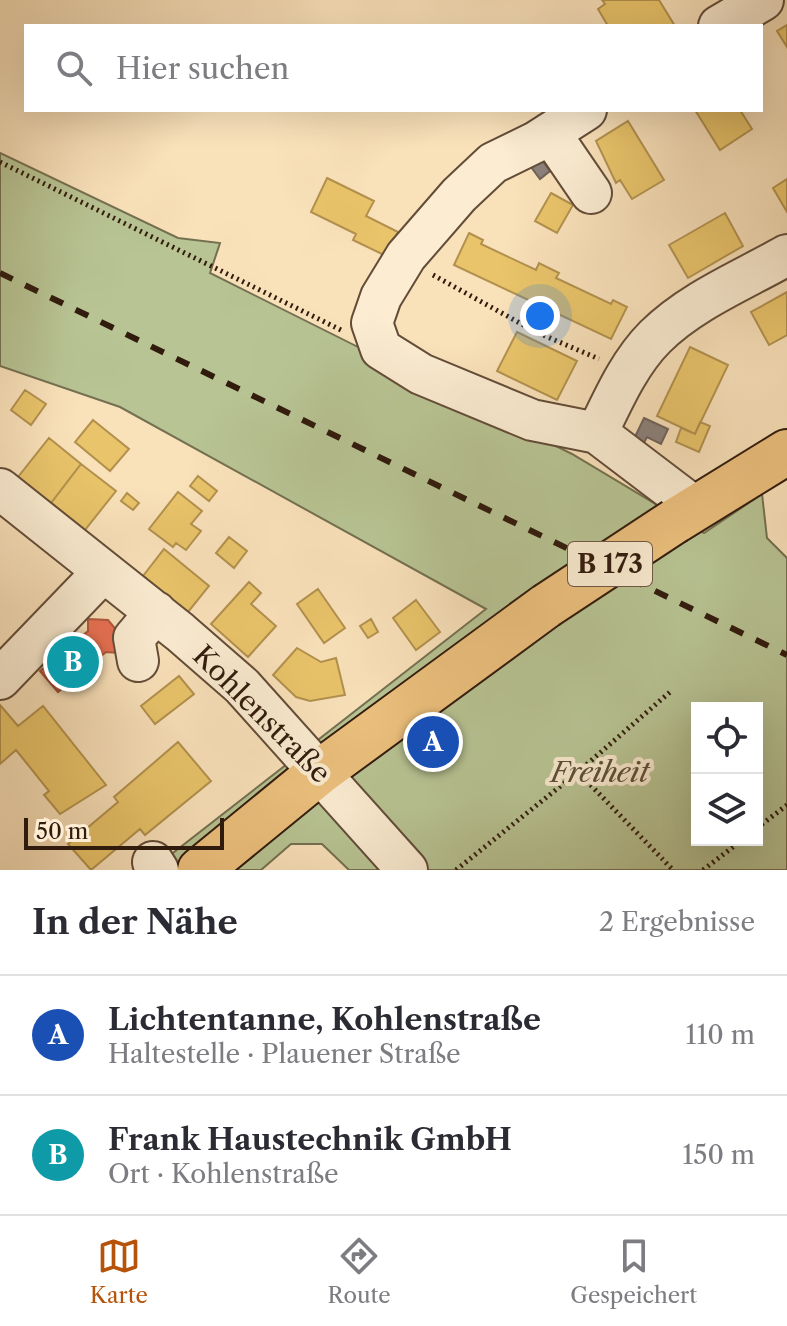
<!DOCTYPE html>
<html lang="de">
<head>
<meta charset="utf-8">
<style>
	:root { --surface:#fff; --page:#f7f7f7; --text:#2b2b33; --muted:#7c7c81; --line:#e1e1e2; --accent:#b45309 }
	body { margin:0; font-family:"Libre Caslon Text",serif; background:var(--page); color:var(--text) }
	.controls { position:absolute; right:24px; bottom:24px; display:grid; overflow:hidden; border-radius:0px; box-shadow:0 8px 32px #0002 }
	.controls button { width:72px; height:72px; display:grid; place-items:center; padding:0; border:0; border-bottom:2px solid var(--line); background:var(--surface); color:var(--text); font:40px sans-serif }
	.scale { position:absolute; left:24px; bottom:20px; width:200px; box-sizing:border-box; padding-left:8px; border:4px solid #311b0d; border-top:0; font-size:22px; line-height:28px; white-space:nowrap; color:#311b0d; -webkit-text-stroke:6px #fbecd2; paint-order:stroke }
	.you { position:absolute; left:540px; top:316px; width:28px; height:28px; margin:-20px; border:6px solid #fff; border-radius:50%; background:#1a73e8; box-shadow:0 0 0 12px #1a73e833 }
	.badge { display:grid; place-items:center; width:52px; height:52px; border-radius:50%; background:var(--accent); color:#fff; font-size:26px; font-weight:700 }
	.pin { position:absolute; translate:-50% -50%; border:4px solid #fff; box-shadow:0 2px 8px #0006 }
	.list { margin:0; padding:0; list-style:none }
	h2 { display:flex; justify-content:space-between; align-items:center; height:104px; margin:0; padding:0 32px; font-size:34px }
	h2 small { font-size:26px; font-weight:400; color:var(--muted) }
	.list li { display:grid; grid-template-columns:52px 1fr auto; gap:24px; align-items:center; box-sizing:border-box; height:120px; padding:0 32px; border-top:2px solid var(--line) }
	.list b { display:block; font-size:30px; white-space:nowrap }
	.list p { margin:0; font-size:26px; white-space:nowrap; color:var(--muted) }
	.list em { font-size:26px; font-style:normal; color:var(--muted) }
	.icon { flex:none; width:44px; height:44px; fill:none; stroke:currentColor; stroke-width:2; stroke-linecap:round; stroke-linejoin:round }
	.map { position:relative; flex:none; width:787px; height:870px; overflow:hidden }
	.search { position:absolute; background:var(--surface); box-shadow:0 8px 32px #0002; left:24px; right:24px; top:24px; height:88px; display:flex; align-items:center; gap:20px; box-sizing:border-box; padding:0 28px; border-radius:0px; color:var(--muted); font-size:30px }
	.sheet { height:344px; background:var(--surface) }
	nav { display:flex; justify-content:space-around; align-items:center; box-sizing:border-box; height:112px; border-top:2px solid var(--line); background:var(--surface); font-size:22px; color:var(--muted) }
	nav a { display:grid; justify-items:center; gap:4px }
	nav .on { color:var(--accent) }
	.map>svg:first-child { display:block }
	.green { fill:#b8c494; stroke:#747050; stroke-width:2; fill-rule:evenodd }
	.homes { fill:#e9c46a; stroke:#b2914e; stroke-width:2 }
	.shops { fill:#e76f51; stroke:#b0563d; stroke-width:2 }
	.industry { fill:#8a817c; stroke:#6f625b; stroke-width:2 }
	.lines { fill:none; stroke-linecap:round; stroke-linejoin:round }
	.minor-casing { stroke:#634c38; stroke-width:44 }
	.major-casing { stroke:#311b0d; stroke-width:48 }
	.path { stroke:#311b0d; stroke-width:5; stroke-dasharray:2 4; stroke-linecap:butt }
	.minor { stroke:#fbecd2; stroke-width:40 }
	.major { stroke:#ecc07d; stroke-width:44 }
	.rail { stroke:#311b0d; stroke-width:6; stroke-dasharray:14 14; stroke-linecap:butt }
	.major-bridge-casing { stroke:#311b0d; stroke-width:48; stroke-linecap:butt }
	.major-bridge { stroke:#ecc07d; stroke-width:44 }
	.labels { text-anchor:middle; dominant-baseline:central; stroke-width:8; stroke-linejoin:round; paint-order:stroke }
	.shield { fill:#fbecd2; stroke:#6e5a48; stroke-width:2 }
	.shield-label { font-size:26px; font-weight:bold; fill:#311b0d }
	.street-label { font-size:28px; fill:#311b0d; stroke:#fbecd2 }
	.park-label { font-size:28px; font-style:italic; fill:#5a4e36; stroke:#fbecd2 }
</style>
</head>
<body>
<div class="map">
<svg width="787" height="870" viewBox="0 0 787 870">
	<rect width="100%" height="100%" fill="#f9e1ba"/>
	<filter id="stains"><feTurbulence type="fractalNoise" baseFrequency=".0025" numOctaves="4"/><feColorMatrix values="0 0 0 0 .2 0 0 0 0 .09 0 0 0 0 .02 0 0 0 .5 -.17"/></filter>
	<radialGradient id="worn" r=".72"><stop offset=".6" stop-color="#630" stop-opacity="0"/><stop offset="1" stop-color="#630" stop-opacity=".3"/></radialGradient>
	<path class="green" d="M0 153 178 238 220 243 210 273 572 454 704 533 762 494 767 538 787 558V870H349L322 844H291L261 870H151L486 609 120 407 0 366ZM697 708H757V840H697Z"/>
	<path class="homes" d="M602 0H659L675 26H608L598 9 605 4Z
		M787 25V47L777 31Z
		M695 110H740L752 129 720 150Z
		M628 121 664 180 632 199 620 180 616 183 596 141Z
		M327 178 374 201 366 216 398 232 386 256 353 240 356 234 311 212Z
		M787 179V212L773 188Z
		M551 193 573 205 557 233 535 221Z
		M725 213 743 246 688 278 669 245Z
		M469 233 483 240 481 244 536 270 539 263 559 273 556 278 611 304 613 300 627 307 611 339 454 265Z
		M787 292V335L769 345 751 312Z
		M517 332 577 361 557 400 497 371Z
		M690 347 728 365 695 434 657 416Z
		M25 390 46 404 31 425 11 410Z
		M93 420 129 449 110 471 75 442Z
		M700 422 710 426 699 452 676 442 681 428 695 434Z
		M49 438 81 464 51 503 18 477Z
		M81 464 116 491 85 530 51 503Z
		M198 476 217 491 209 501 190 486Z
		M178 492 202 511 191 524 201 531 186 550 176 543 173 547 149 529Z
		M127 493 139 503 133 510 121 501Z
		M229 537 247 551 234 568 216 553Z
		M164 549 209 586 188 612 143 576Z
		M249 582 261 593 251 604 276 626 248 657 211 624Z
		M318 589 345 628 324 643 297 604Z
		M416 600 440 632 416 650 393 618Z
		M371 619 378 632 368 638 360 626Z
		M297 648 321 662 336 658 345 695 310 701 296 697 273 675Z
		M179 676 194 694 155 724 141 706Z
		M0 705 18 726 43 706 106 785 60 814 44 795 49 791 16 750 0 764Z
		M178 742 211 781 145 835 140 829 91 870 68 844 118 802 114 797Z"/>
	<path class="shops" d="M88 619 108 620 119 633 118 653 106 652 58 692 40 671 88 631Z"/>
	<path class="industry" d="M538 155 550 171 540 179 528 163Z
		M644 418 668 429 661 444 647 437 643 445 633 441Z"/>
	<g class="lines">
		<g class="minor-casing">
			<path id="minor" d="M719 26 763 0
				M586 110 536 142 493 163 459 195 406 256 381 297 372 323 381 349 421 374 532 420 597 433
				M550 133 591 193
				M0 489 180 632 242 686 407 870
				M697 509 597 433C613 400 629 363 655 337 691 301 743 280 787 255
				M138 661 134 638 156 612
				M0 679 103 572
				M153 862 158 870"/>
		</g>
		<g class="major-casing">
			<path id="major" d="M675 521 787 452
				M200 870 321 771 546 606"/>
		</g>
		<path class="path" d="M0 162 341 330
			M433 275 536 332 599 359
			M578 772 673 870
			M757 828 787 805
			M456 870 578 772 670 692
			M703 870 742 840"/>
		<use href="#minor" class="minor"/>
		<use href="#major" class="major"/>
		<path class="rail" d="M0 273 787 655"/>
		<g class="major-bridge-casing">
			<path id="major-bridge" d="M546 606 675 521"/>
		</g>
		<use href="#major-bridge" class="major-bridge"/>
	</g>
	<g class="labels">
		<rect class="shield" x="568" y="542" width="84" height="44" rx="6"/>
		<g class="shield-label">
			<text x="610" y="564">B 173</text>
		</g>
		<g class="street-label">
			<text transform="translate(262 714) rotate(45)">Kohlenstraße</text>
		</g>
		<g class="park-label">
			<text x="600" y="772">Freiheit</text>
		</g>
	</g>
	<rect width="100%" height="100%" filter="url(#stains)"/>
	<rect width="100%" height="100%" fill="url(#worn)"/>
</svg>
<div class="controls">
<button><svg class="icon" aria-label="locate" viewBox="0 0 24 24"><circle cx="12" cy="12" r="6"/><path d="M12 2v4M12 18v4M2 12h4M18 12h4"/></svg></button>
<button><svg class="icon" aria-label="layers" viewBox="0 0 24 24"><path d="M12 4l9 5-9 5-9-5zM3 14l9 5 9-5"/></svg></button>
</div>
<div class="scale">50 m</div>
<div class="you"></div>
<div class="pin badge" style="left:433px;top:742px;background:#1a4fb4">A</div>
<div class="pin badge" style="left:73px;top:662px;background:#0f9aa8">B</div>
<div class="search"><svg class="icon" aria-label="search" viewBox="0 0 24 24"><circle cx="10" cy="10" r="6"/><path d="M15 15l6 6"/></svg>Hier suchen</div>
</div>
<section class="sheet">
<h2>In der Nähe<small>2 Ergebnisse</small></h2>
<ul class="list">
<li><span class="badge" style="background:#1a4fb4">A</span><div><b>Lichtentanne, Kohlenstraße</b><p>Haltestelle · Plauener Straße</p></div><em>110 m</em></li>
<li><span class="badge" style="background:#0f9aa8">B</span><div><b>Frank Haustechnik GmbH</b><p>Ort · Kohlenstraße</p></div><em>150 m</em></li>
</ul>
</section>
<nav>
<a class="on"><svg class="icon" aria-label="map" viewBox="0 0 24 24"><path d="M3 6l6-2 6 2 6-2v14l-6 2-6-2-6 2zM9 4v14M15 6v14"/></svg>Karte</a>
<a><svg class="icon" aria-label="directions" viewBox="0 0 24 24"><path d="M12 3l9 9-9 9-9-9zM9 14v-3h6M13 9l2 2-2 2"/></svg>Route</a>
<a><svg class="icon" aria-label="saved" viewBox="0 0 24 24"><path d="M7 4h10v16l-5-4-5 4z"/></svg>Gespeichert</a>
</nav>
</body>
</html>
